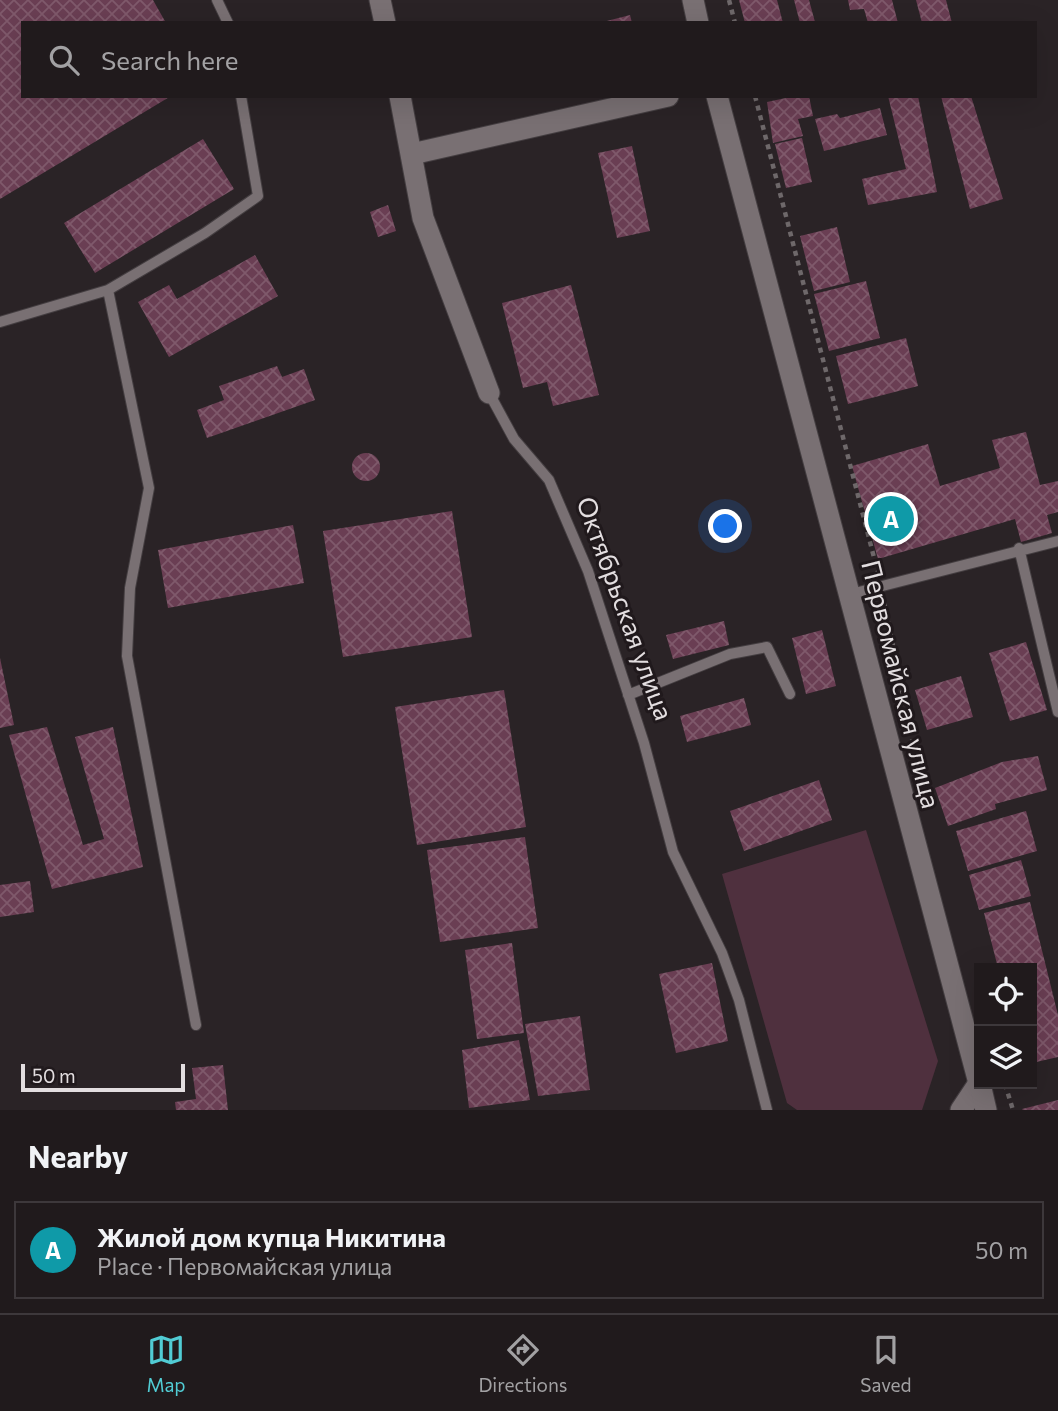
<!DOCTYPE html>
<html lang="en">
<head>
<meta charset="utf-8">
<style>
	:root { --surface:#201a1c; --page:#2d2729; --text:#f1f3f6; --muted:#a2a1a3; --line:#3d383b; --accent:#51ccd4 }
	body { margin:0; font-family:Commissioner,sans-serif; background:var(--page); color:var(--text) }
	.controls { position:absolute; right:21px; bottom:21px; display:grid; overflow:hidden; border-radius:0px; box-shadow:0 7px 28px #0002 }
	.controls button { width:63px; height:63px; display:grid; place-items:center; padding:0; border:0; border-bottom:2px solid var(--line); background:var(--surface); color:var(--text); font:35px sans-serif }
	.scale { position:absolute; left:21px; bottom:18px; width:164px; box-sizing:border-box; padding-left:7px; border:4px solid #e3dee0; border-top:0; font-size:19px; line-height:24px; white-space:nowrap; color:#e3dee0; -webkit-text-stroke:5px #20191c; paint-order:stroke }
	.you { position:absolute; left:726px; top:527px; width:24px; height:24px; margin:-18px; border:5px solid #fff; border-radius:50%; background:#1a73e8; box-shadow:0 0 0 10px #1a73e833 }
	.badge { display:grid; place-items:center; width:46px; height:46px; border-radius:50%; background:var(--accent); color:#fff; font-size:23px; font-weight:700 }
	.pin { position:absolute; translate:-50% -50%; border:4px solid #fff; box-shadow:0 2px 7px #0006 }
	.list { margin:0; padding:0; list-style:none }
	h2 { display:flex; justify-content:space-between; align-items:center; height:91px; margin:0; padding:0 28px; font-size:30px }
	h2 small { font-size:23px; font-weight:400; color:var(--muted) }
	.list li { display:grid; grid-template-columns:46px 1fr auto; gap:21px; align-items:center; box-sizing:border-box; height:98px; margin:0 14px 14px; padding:0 14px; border:2px solid var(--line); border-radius:0px }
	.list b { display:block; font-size:26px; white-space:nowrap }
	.list p { margin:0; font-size:23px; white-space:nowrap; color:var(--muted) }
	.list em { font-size:23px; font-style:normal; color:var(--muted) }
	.icon { flex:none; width:38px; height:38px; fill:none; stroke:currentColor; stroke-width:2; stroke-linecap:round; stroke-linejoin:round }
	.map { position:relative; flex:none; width:1058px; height:1110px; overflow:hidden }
	.search { position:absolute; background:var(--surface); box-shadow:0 7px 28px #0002; left:21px; right:21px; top:21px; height:77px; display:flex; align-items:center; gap:18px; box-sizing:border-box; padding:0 24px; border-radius:0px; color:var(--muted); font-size:26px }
	.sheet { height:203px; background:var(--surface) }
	nav { display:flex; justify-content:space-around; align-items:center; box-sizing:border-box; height:98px; border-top:2px solid var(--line); background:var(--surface); font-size:19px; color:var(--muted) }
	nav a { display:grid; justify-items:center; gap:4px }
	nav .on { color:var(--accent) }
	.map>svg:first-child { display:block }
	.grass { fill:#4f303e }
	.building { fill:url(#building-cross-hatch) }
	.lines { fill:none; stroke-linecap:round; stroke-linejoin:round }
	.lane-casing { stroke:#443e41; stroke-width:12 }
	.street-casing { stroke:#443e41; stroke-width:23 }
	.secondary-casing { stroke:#443e41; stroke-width:23 }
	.path { stroke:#6e686a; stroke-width:4.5; stroke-dasharray:5 5; stroke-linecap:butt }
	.lane { stroke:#797073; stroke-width:10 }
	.street { stroke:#797073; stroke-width:21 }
	.secondary { stroke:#797073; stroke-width:21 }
	.labels { text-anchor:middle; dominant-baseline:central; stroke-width:6; stroke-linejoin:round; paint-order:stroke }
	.street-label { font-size:26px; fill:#e3dee0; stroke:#20191c }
</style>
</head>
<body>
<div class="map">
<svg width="1058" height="1110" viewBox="0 0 1058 1110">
	<defs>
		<pattern id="building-cross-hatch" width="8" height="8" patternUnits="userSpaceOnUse" patternTransform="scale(1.75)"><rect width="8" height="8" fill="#6a3e53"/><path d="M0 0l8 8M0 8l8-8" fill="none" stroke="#7f596b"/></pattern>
	</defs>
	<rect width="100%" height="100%" fill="#2a2326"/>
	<path class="grass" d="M866 830 938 1061 922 1110H797L787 1103 722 874Z"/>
	<path class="building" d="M0 0H153L166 23H23V96H171L0 199Z
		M739 0H777L783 23H745Z
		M794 0H809L815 22 800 23Z
		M848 0H892L898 23H868L864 9 850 10Z
		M916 0H946L952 23H922Z
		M630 15 632 23H603V22Z
		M795 96H809L813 116 798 119 803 136 773 143 767 102Z
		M888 96H918L937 192 868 205 862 179 906 169Z
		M941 96H971L1003 199 970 209Z
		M880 108 887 135 824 151 815 119 837 114 840 118Z
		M802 138 812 182 786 188 775 144Z
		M203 139 234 189 95 273 64 223Z
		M632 146 650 231 617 238 598 153Z
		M388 205 396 231 378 237 370 212Z
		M837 227 850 282 814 291 800 236Z
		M255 255 278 296 169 357 138 302 169 285 177 299Z
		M866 281 880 338 829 351 814 294Z
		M571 285 599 395 553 406 547 382 523 388 502 303Z
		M906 338 918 386 848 404 836 356Z
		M277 366 282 377 304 369 315 400 207 438 197 410 224 400 219 386Z
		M1026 432 1040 485 1058 481V512L1047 515 1052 533 1021 542 1015 519 878 559 852 466 928 444 940 486 1000 468 992 440Z
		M352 467a14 14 0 1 1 28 0a14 14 0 1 1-28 0Z
		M452 511 472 637 343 657 323 531Z
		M293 525 304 583 168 608 158 550Z
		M724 621 729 645 673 659 666 635Z
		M822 630 836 686 806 694 792 638Z
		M1026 642 1047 710 1010 721 989 653Z
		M0 658 14 725 0 728Z
		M961 676 973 717 927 730 915 690Z
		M504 690 526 827 417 845 395 707Z
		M744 698 751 725 687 742 680 716Z
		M47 727 83 845 104 839 75 737 113 727 143 867 52 889 9 735Z
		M1038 756 1047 790 995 804 996 809 948 826 935 788 1002 762Z
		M819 780 832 820 744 851 730 811Z
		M1026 811 1037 851 968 871 956 831Z
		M525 837 538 928 440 942 427 850Z
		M1021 860 1031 896 979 910 969 875Z
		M30 881 34 912 0 917V885Z
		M1030 902 1058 1015V1057L1032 1063V968H998L984 913Z
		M512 943 524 1033 477 1039 465 950Z
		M712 963 728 1041 676 1053 659 974Z
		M580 1016 590 1090 538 1096 525 1024Z
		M519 1040 530 1100 469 1108 462 1050Z
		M223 1065 228 1110H176L175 1102 196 1099 192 1068Z
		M1058 1100V1110H1023L1022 1109Z"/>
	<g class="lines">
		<g class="lane-casing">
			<path id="lane" d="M217 0 228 23
				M0 322 108 290
				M489 393 514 439 549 480 588 571 644 743 673 852 722 953 739 1000 767 1110
				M1019 548 1058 712
				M851 594 1058 541
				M628 695 730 654 767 647 790 694
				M196 1025 127 656 130 588 149 488 108 290 205 233 258 196 241 96"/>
		</g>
		<g class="street-casing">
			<path id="street" d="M380 0 385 23
				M400 96 423 218 489 393
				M412 154 668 96
				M961 1110 979 1083"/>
		</g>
		<g class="secondary-casing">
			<path id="secondary" d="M693 0 698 23
				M717 96 979 1083
				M980 1084 986 1110"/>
		</g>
		<path class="path" d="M729 0 735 23
			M755 96 878 573
			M884 602 913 744
			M1005 1084 1013 1110"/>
		<use href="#lane" class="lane"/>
		<use href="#street" class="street"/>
		<use href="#secondary" class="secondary"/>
	</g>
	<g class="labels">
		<g class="street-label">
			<text transform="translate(626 608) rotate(70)">Октябрьская улица</text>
			<text transform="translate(902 684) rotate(76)">Первомайская улица</text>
		</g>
	</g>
</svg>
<div class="controls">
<button><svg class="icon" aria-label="locate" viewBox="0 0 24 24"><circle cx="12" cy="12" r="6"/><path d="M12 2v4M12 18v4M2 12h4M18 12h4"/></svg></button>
<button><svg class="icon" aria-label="layers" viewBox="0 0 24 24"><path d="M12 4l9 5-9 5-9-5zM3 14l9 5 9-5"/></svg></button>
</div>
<div class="scale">50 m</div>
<div class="you"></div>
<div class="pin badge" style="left:891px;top:519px;background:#0f9aa8">A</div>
<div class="search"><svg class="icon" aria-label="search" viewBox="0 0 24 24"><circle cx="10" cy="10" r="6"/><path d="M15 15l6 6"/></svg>Search here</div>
</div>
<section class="sheet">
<h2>Nearby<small></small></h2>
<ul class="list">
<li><span class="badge" style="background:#0f9aa8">A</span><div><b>Жилой дом купца Никитина</b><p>Place · Первомайская улица</p></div><em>50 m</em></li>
</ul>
</section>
<nav>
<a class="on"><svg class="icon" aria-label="map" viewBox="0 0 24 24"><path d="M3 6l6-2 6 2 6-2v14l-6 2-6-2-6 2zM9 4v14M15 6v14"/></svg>Map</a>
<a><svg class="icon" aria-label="directions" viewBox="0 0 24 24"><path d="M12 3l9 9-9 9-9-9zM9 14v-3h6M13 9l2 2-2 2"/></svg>Directions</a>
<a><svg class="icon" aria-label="saved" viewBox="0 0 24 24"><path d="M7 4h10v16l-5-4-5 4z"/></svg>Saved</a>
</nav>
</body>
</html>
